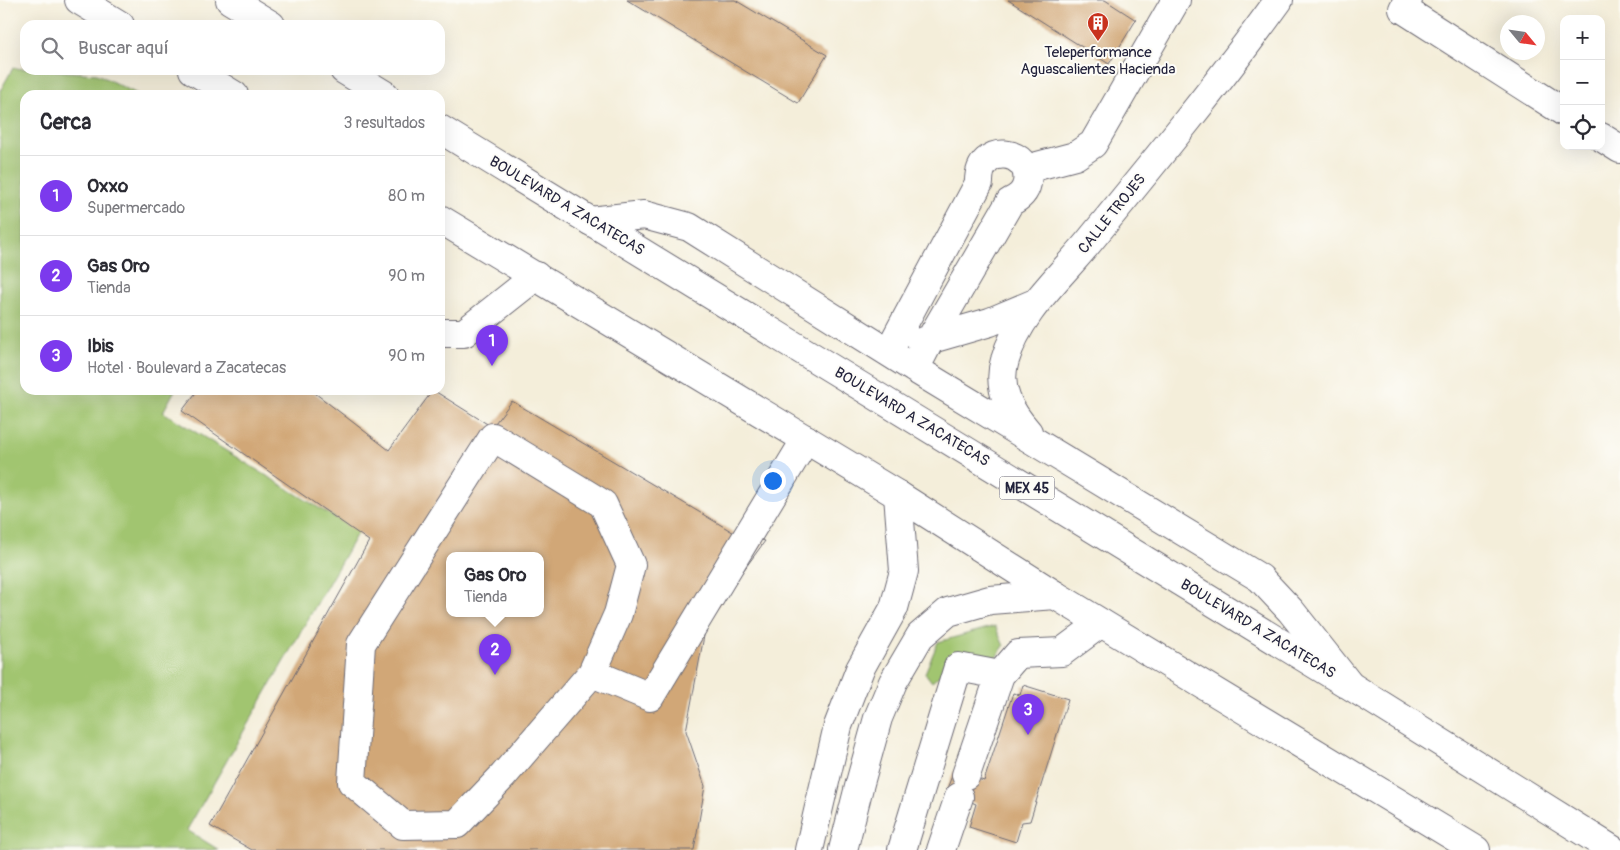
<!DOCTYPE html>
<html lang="es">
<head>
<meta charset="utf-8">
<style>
	:root { --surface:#fff; --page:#f7f7f7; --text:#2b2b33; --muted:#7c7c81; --line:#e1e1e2; --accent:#7c3aed }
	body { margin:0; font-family:Pangolin,sans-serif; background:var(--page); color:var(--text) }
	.controls { position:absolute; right:15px; top:15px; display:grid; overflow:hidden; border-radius:10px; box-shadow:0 5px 20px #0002 }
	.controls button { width:45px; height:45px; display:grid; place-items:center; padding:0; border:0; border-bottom:1px solid var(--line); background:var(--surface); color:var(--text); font:25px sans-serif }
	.compass { position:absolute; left:1500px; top:15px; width:45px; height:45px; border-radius:50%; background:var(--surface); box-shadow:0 5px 20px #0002; rotate:119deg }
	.you { position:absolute; left:772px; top:480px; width:18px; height:18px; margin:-12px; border:4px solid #fff; border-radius:50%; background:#1a73e8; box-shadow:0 0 0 8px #1a73e833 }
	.badge { display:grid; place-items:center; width:32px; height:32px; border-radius:50%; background:var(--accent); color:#fff; font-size:16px; font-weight:700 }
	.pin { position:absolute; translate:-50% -41px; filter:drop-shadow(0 1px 2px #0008) }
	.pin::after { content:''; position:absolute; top:26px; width:18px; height:15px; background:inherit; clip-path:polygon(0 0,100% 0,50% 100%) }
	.popup { position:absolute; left:446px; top:552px; width:98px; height:65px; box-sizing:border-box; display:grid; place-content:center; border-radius:10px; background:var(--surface); filter:drop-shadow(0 1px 4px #0005); font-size:16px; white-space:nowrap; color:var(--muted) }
	.popup b { font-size:19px; color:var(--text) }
	.popup::after { content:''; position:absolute; left:50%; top:100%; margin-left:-10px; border:10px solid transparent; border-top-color:var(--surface) }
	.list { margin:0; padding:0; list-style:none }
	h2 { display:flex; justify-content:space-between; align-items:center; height:65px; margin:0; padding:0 20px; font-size:21px }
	h2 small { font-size:16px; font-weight:400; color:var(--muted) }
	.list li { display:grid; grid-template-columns:32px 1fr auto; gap:15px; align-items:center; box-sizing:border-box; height:80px; padding:0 20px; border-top:1px solid var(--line) }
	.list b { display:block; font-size:19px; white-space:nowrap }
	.list p { margin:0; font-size:16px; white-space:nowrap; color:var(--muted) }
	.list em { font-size:16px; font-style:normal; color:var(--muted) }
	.icon { flex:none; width:28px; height:28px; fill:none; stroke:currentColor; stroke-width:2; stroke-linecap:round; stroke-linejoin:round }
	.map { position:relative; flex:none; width:1620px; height:850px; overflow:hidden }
	.search { position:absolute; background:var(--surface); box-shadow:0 5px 20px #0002; left:20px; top:20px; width:425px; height:55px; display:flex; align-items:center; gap:12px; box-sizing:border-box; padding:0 18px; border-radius:15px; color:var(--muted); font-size:19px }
	.panel { position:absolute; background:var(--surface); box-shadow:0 5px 20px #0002; left:20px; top:90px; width:425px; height:305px; border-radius:15px }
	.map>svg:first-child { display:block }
	.green { fill:#a1c56f; stroke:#627455 }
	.building { fill:#d1a777; fill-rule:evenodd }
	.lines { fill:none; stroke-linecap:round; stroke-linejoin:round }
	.minor-casing { stroke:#6c6973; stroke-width:30 }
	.major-casing { stroke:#6c6973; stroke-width:30 }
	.minor { stroke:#fff; stroke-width:28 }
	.major { stroke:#fff; stroke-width:28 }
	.labels { text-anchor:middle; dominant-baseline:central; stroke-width:4; stroke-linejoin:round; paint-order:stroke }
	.shield { fill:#fdfcf7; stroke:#646373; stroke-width:1 }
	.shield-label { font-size:14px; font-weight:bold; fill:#22223b }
	.poi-label { font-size:15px; fill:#22223b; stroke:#fdfcf7 }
	.street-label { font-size:15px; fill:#22223b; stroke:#fdfcf7 }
</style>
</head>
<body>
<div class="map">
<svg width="1620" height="850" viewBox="0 0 1620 850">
	<rect width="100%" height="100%" fill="#fdfcf7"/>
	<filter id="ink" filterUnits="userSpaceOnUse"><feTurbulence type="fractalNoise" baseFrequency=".02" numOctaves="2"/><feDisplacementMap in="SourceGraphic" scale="10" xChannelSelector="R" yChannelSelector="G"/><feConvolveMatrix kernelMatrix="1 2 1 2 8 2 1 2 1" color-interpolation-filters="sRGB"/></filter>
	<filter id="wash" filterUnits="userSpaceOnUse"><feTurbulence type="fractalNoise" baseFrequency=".0096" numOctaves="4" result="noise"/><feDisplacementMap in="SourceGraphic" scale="20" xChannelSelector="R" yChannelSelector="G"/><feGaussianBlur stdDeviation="1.12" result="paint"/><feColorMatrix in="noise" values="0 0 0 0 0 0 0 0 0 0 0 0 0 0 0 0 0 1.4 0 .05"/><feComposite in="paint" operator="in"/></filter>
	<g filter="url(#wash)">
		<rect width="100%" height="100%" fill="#f4eeda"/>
		<path class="green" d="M13 68 97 74 139 95H25V390H175L163 412 358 532 187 830 219 850H0V91Z
			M995 626 1004 646 990 666 950 667 932 682 925 673 938 642Z"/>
		<g id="blocks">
			<path class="building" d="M627 0H735L827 55 798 103Z
				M1008 0H1105L1136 20 1109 64Z
				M198 390H311L389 450 433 390 492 427 512 401 736 534 765 541 707 620 686 731 705 786 694 850H252L210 826 369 541 182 411ZM450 556H540V614H450Z
				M1023 685 1068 699 1030 821 1022 822 1016 842 969 827 976 804 946 791 954 771 984 781 1013 693 1020 695Z"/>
		</g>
	</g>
	<g filter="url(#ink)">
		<use href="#blocks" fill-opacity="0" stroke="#6c6973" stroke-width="1"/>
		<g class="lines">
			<g class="minor-casing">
				<path id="minor" d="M1408 0 1403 9 1564 112
					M1601 137 1620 149
					M1026 169 1075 156 1093 144 1176 0
					M590 221 644 215 689 227 915 369 1260 578 1291 611 1348 683
					M440 333H464L536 276
					M921 342 990 322 1035 303
					M889 351 979 183C978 141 1033 149 1027 183 1025 193 1019 198 1010 202L930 340 915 369
					M1028 432C1010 412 996 388 1005 360 1019 311 1061 277 1092 238 1156 160 1220 82 1279 0
					M493 437 603 504 631 565 618 614 592 673 503 776 457 824 403 825 352 782 361 644Z
					M592 673 650 697 806 439
					M966 775 1000 675
					M809 850 838 726 860 669 894 608 904 571 898 495
					M843 850 860 783 878 718 893 682 920 636 948 612 990 600 1055 595
					M902 850 958 667 1000 675 1018 654 1062 652 1101 623
					M941 850 959 797"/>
			</g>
			<g class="major-casing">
				<path id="major" d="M79 0 120 25
					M230 0 271 25
					M193 70 234 95
					M344 70 385 95
					M440 129 1349 685 1613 850
					M440 219 898 495 1055 595 1476 850"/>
			</g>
			<use href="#minor" class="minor"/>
			<use href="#major" class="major"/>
		</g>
	</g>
	<defs>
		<g id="building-pin" transform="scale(1.125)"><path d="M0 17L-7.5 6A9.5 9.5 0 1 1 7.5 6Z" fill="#c8321e" stroke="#fdfcf7"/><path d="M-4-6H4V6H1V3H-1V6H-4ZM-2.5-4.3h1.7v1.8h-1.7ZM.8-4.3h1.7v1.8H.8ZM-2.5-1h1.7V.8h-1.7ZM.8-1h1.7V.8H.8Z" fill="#fff"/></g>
	</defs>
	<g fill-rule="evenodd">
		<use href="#building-pin" x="1098" y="23"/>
	</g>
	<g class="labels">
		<rect class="shield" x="999.5" y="476.5" width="55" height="23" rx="4"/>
		<g class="shield-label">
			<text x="1027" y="488">MEX 45</text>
		</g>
		<g class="poi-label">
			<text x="1098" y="52">Teleperformance<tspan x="1098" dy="17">Aguascalientes Hacienda</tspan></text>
		</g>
		<g class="street-label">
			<text transform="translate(567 206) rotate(31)">BOULEVARD A ZACATECAS</text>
			<text transform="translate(1112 214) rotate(-51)">CALLE TROJES</text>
			<text transform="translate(912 417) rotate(31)">BOULEVARD A ZACATECAS</text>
			<text transform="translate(1258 629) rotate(31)">BOULEVARD A ZACATECAS</text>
		</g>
	</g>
</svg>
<div class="controls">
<button>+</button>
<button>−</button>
<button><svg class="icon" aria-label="locate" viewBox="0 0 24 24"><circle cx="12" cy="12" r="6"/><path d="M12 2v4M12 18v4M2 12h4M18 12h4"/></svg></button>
</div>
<svg class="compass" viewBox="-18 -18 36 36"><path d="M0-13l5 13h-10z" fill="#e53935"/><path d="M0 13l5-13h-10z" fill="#7c7c81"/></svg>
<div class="you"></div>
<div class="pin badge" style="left:492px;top:366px">1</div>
<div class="pin badge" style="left:495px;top:675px">2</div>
<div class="popup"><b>Gas Oro</b>Tienda</div>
<div class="pin badge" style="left:1028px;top:735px">3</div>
<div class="search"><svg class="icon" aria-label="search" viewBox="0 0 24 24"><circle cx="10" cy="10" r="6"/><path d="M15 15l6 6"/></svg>Buscar aquí</div>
<section class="panel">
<h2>Cerca<small>3 resultados</small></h2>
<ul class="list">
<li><span class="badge">1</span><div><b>Oxxo</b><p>Supermercado</p></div><em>80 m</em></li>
<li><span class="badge">2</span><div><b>Gas Oro</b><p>Tienda</p></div><em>90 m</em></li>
<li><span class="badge">3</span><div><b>Ibis</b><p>Hotel · Boulevard a Zacatecas</p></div><em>90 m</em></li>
</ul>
</section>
</div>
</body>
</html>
